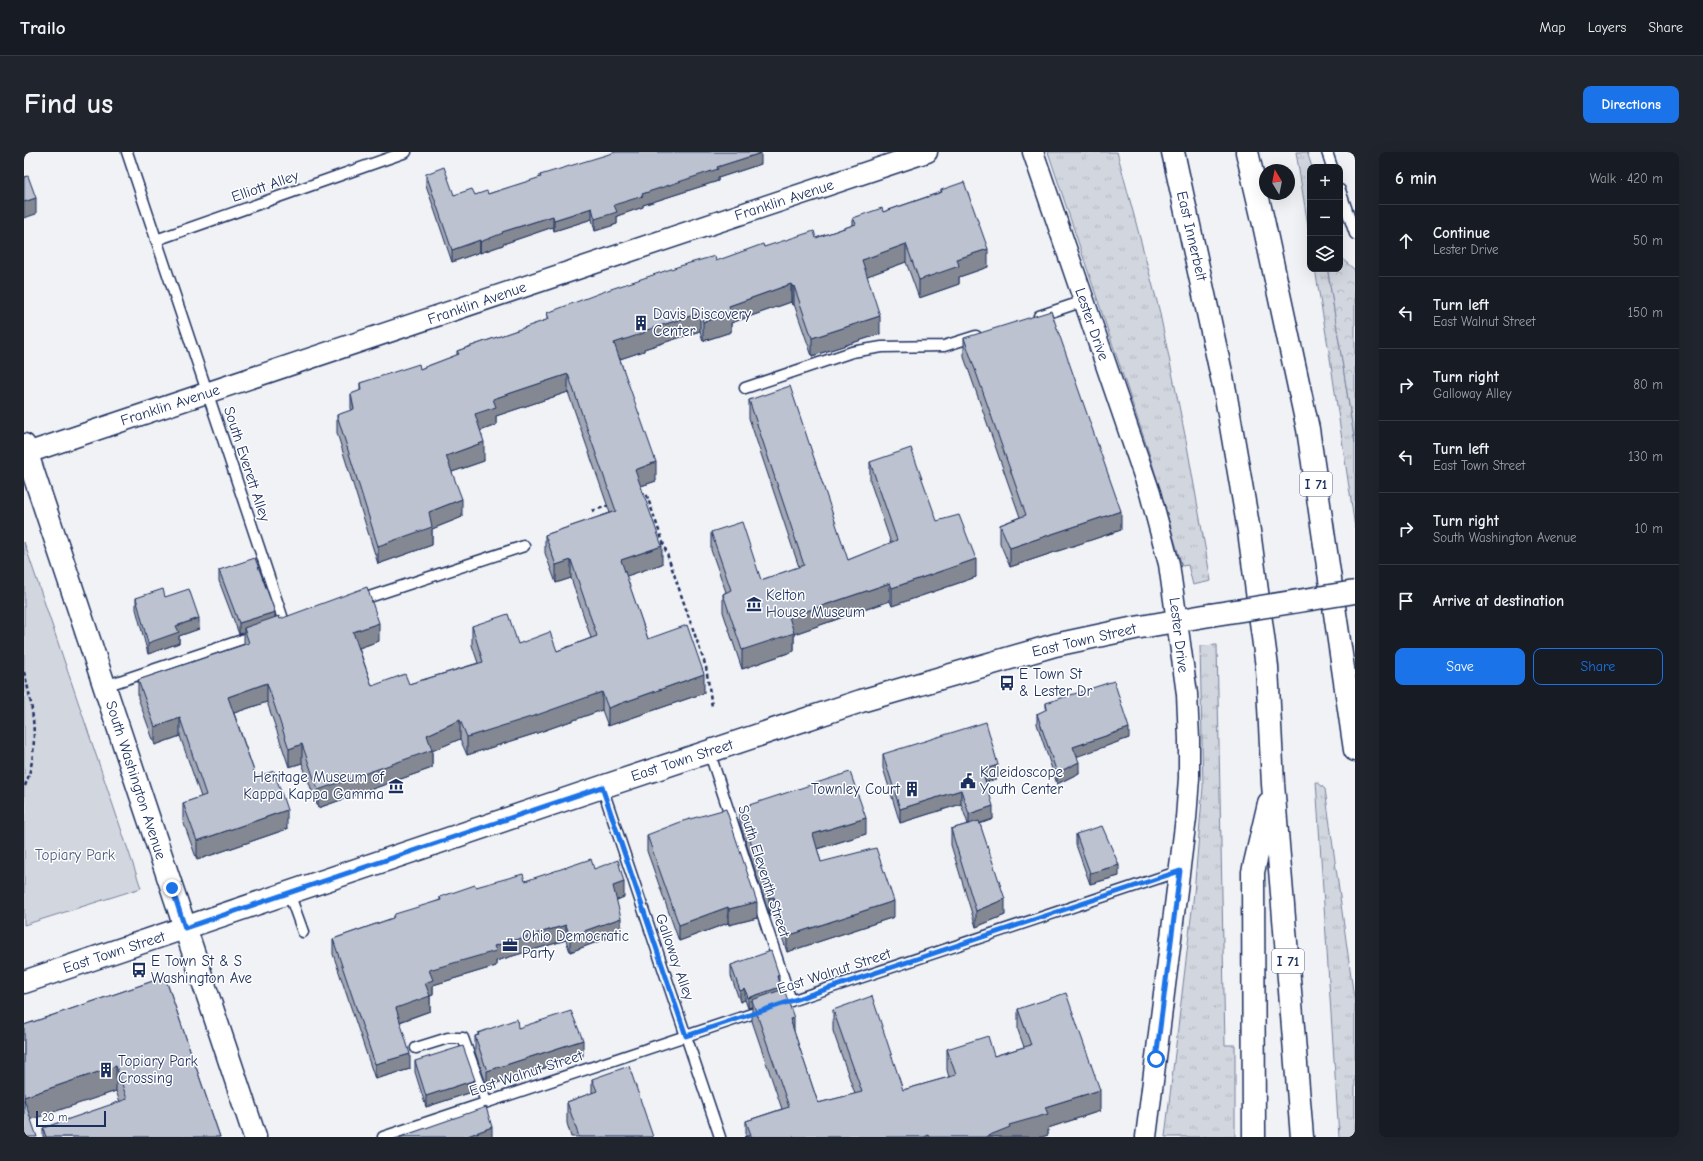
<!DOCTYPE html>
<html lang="en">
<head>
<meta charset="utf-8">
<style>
	:root { --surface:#171b24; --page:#20242c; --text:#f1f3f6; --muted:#9ea1a6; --line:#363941; --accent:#1a73e8 }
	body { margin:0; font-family:"Comic Neue",sans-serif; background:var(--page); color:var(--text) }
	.controls { position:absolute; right:12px; top:12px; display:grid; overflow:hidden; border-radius:8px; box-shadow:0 4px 16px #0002 }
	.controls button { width:36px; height:36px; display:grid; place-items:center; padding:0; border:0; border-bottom:1px solid var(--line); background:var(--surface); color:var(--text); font:20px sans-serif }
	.compass { position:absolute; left:1235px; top:12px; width:36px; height:36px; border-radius:50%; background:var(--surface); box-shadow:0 4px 16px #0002; rotate:350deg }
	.scale { position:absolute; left:12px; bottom:10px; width:70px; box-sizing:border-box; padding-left:4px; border:2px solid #1b2f5e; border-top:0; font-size:11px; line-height:14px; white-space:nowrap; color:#1b2f5e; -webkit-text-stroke:3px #fff; paint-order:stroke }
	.stop { position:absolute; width:12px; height:12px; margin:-9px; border:3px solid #1a73e8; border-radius:50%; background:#fff }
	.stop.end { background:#1a73e8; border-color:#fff; box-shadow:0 1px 4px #0008 }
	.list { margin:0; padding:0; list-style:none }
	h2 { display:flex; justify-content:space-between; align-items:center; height:52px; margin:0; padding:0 16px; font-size:17px }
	h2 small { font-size:13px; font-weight:400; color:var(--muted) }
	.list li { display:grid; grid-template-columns:26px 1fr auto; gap:12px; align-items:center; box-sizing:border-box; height:72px; padding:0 16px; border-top:1px solid var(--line) }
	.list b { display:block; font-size:15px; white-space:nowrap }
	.list p { margin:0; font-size:13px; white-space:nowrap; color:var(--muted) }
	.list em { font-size:13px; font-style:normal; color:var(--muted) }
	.actions { display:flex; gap:8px; padding:12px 16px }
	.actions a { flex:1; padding:9px 0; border:1px solid var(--accent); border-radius:8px; text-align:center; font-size:14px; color:var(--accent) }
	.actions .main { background:var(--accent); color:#fff }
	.icon { flex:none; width:22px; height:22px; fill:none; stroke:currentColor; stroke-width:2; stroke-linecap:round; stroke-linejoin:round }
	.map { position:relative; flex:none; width:1331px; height:985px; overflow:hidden; border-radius:8px }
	header { display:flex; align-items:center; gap:24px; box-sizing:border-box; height:56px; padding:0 20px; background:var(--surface); border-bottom:1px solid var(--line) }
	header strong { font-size:19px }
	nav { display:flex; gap:22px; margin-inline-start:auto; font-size:14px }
	.intro { display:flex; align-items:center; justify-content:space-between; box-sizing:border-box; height:96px; padding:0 24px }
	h1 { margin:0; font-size:28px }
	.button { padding:10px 18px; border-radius:8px; background:var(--accent); color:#fff; font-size:14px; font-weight:700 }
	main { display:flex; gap:24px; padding:0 24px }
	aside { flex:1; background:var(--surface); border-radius:8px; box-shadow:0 4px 16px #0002 }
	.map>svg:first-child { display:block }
	.grass { fill:url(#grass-tufts); stroke:#76829e }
	.forest { fill:url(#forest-crowns); stroke:#76829e }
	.green { fill:#d2d6df; stroke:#76829e }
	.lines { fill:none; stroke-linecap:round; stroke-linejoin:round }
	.lane-casing { stroke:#1b2f5e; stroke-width:13 }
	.street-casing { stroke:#1b2f5e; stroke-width:23 }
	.secondary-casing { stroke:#1b2f5e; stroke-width:25 }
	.highway-casing { stroke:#1b2f5e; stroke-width:25 }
	.path { stroke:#1b2f5e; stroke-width:2.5; stroke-dasharray:4 3; stroke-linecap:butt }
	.lane { stroke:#fff; stroke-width:10 }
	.street { stroke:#fff; stroke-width:20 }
	.secondary { stroke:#fff; stroke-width:22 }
	.highway { stroke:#fff; stroke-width:22 }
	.secondary-bridge-casing { stroke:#1b2f5e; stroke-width:25; stroke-linecap:butt }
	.secondary-bridge { stroke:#fff; stroke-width:22 }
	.wall { fill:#a2a7b3; stroke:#1b2f5e }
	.shaded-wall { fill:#848892; stroke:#1b2f5e }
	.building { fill:#bcc2d0; stroke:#1b2f5e }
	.route { stroke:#1a73e8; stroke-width:5 }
	.labels { text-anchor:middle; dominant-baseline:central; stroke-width:3; stroke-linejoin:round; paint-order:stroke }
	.shield { fill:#fff; stroke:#5f6d8e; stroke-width:1 }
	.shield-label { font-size:14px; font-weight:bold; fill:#1b2f5e }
	.street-label { font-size:15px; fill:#1b2f5e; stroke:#fff }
	.poi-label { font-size:15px; fill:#1b2f5e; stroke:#fff; text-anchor:start }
	.park-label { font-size:15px; fill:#49597e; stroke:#fff }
</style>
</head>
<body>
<header>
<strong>Trailo</strong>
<nav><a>Map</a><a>Layers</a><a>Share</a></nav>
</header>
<div class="intro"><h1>Find us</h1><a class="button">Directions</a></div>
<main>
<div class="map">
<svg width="1331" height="985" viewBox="0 0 1331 985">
	<defs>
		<pattern id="grass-tufts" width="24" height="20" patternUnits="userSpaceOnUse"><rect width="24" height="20" fill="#d2d6df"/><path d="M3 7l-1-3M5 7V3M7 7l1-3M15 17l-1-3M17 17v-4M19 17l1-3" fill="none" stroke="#b4b8c2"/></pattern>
		<pattern id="forest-crowns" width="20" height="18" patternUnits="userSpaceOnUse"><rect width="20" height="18" fill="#d2d6df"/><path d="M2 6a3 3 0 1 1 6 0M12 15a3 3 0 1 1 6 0" fill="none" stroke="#b4b8c2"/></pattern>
	</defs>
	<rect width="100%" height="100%" fill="#f1f2f5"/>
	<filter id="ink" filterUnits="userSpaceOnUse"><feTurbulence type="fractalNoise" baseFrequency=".025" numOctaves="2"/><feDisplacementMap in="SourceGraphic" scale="8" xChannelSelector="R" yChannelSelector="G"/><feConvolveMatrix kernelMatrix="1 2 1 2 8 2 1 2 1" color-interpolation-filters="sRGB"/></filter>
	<g filter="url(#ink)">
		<path class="grass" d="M1024 0H1093L1135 157 1162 288 1187 429 1169 433 1164 413 1158 414 1127 307Z
			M1272 0H1283L1288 15H1286V86Z
			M1291 117H1307L1304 120 1331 291V376L1306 206Z
			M1193 493 1201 893H1211V985H1141L1170 741 1179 635 1176 494Z
			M1292 629 1301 637 1331 853V985H1315Z"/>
		<path class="forest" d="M1317 106 1331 118V291L1304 120 1307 117H1316Z"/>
		<path class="green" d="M0 390 117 736 0 773Z"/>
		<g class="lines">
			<g class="lane-casing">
				<path id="lane" d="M103 0 261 473
					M1303 0 1308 15
					M1316 38 1331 82
					M132 88 382 0
					M1015 164 1060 149
					M721 236 828 200 858 195 920 194 952 184
					M333 449 500 394
					M81 534 233 483
					M685 599 767 849
					M578 635 696 985
					M265 741 279 780
					M392 896 424 886H439L462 950
					M359 985 1156 719"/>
			</g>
			<g class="street-casing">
				<path id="street" d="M1009 0 1126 341 1145 412 1163 542 1165 587V626L1162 666 1122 985
					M3 301 903 0"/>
			</g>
			<g class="secondary-casing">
				<path id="secondary" d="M0 293 231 985
					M0 830 578 635 837 549 1031 493 1111 476 1186 463"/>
			</g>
			<g class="highway-casing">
				<path id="highway" d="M1149 0 1201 239 1225 379 1243 515 1249 632 1278 985
					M1223 0 1239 68 1284 277 1331 598
					M1230 985 1229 720 1245 651"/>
			</g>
			<path class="path" d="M617 342 622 341 682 515 688 555
				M568 359 586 353
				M0 520C10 557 16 600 0 636"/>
			<use href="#lane" class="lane"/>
			<use href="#street" class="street"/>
			<use href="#secondary" class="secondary"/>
			<use href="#highway" class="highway"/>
			<g class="secondary-bridge-casing">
				<path id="secondary-bridge" d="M1186 463 1331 440"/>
			</g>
			<use href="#secondary-bridge" class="secondary-bridge"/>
		</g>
		<path class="wall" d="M737 12 694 26V29L619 53V55L593 64V72L571 79 568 67 530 79 529 75 479 92V93L456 101V100L428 110 402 33V22L430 43H451L464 42 516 26V23Z
			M917 38 964 115 935 125V132L895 146 882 110 843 124 856 182 788 204 770 152 768 153 767 150 707 171V180L679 189 676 179 620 197V199L596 207 632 329 617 334 638 412 602 424 624 487 680 541 584 574 578 558 513 581 443 603 436 587 408 599V616L294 656 278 611 265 615 243 550 210 561 232 625 263 677 173 708 159 669V651L177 645 156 584 131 593 114 546V528L220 492V481L215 482 195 429V418L251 466 355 489 335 496 348 534 385 532 454 511 448 493V474L494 492 533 499 567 486 547 426 532 431 521 401V383L586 361 544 240 472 264V273L456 279 460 309 428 320 438 365 408 377V393L354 412 313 281V263L327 259V242L336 239V231L396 217 433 203V199L523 168V161L692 109 740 95 792 86 829 73V66L859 60 917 40Z
			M940 186 1097 378 986 415 976 391V373L996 365 940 205Z
			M725 248 824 408 867 391 846 329V310L913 369 952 425 868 454 866 449 770 482V499L718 517 699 460V442L702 440 687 398V380L737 428 775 415 725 266Z
			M141 445 175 477 155 484V491L124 502 112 457V446Z
			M1022 551 1105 586 1053 604 1055 621 1033 632 1013 572V562L1022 558Z
			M859 602 974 626 962 630 969 667 956 672 981 763 952 775 927 693V677L944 672 937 652 876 671 859 616Z
			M716 656 842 682 793 697 797 710 870 765 763 800 750 761 745 762 716 672Z
			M1052 682 1095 724 1066 732 1052 693Z
			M623 683 733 766 705 773 704 771 655 789 623 699Z
			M570 717 600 745 592 748 597 781 546 800 542 788 472 809V814L409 833V843L406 844V859L376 870 386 917 351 927 309 802V787L369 766 416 748V745L452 735 501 729Z
			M707 813 755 832 756 838 794 951 831 942 809 879V858L879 938 925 925 923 918V897L970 904 1000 895 994 878V857L1076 959 1024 976V983L1018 985H720L722 984V969L758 957 728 869V855L724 856 721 848 716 850 707 824Z
			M141 825 196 985H19V976L96 950 92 939 7 967 0 985V873Z
			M494 876 559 904 463 934 451 900V884L454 883V881Z
			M391 909 451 939 402 955 391 920Z
			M568 927 629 985H547L543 971V950L568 941Z"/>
		<path class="shaded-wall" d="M737 1V12L694 26V29L619 53V55L593 64V72L571 79V67L590 53 618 42 693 15Z
			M12 46V62L0 66V50Z
			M568 56V67L530 79V68Z
			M529 64V75L479 92V93L456 101V90L478 80Z
			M456 88V100L428 110V98Z
			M882 92V110L838 126V108Z
			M964 97V115L935 125V132L895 146V128L933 107Z
			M767 132V150L707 171V180L679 189V170L705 154Z
			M768 134H770V152L768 153Z
			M676 161V179L620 197V199L590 209V191L620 179Z
			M856 164V182L788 204V186Z
			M544 222V240L472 264V273L451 281V262L469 247Z
			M460 290V309L422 322V304Z
			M632 310V329L611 336V318Z
			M438 347V365L408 377V393L354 412V394L405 360Z
			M1097 359V378L986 415V396Z
			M638 394V412L597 426V408Z
			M952 407V425L868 454V436Z
			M547 408V426L532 431V413Z
			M866 431V449L770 482V499L718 517V498L765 465Z
			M251 460V470L220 476V481L215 482V471Z
			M175 466V477L155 484V491L124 502V491L152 474Z
			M355 471V489L329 498V480Z
			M680 522V541L584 574V556Z
			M243 531V550L204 563V545Z
			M578 540V558L513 581 443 603V585Z
			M156 566V584L131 593V575Z
			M436 568V587L408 599V616L294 656V638L403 583Z
			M1105 576V586L1049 606V595Z
			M278 592V611L265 615V597Z
			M1055 610V621L1033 632V621Z
			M974 613V626L958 632V618Z
			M937 638V652L876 671V657Z
			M969 654V667L945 675V662Z
			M263 658V677L173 708V689Z
			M842 666V682L789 698V682Z
			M1095 713V724L1066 732V721Z
			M600 730V745L589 750V734Z
			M750 745V761L745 762V746Z
			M981 747V763L952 775V759Z
			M870 749V765L763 800V784Z
			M733 750V766L705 773V757Z
			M704 755V771L655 789V773Z
			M597 766V781L546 800V784Z
			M542 773V788L472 809V814L409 833V843L406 844V859L372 871V856L401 831 405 818 470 794Z
			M755 823V834L753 824Z
			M756 835V846L728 848V855L724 856V846Z
			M721 837V848L716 850V839Z
			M770 866V887L766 867Z
			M559 888V904L463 934V919Z
			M386 902V917L351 927V912Z
			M92 914V939L0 970V945Z
			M451 928V939L402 955V944Z
			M1076 938V959L1024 976V983L1018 985H961L1021 955Z
			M468 975V985H441Z"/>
		<path class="building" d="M592 0H737V1L693 15 694 17 618 42 619 44 590 53 593 60 571 67 568 56 530 68 529 64 478 80 479 81 456 90V88L428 98 402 22 420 15 430 43 448 37 451 43 463 39 464 42 517 25 516 23Z
			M4 24 12 46 0 50V25Z
			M940 30 964 97 933 107 935 114 895 128 882 92 838 108 856 164 788 186 770 134H768L767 132 705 154 707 162 679 170 676 161 620 179V181L590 191 632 310 611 318 638 394 597 408 624 487 663 473 680 522 584 556 578 540 513 563 443 585 436 568 403 583 408 598 294 638 278 592 265 597 243 531 204 545 232 625 250 619 263 658 173 689 159 651 182 643 156 566 131 575 114 528 225 491 220 476 255 464 256 467 343 435 355 471 329 480 348 534 381 522 385 532 459 510 448 474 484 462 494 492 526 480 533 499 573 484 547 408 532 413 521 383 592 359 544 222 469 247 472 255 451 262 460 290 422 304 438 347 405 360 408 375 354 394 313 263 330 257 327 242 337 238 336 231 395 212 396 217 435 202 433 199 525 167 523 161 584 138 662 112 691 104 692 109 739 92 740 95 790 79 792 86 832 72 829 66 858 56 859 60 918 40 917 38Z
			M1027 159 1097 359 986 396 976 373 1002 363 940 186Z
			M766 234 824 408 873 388 846 310 887 296 913 369 935 363 952 407 868 436 866 431 765 465 770 481 718 498 699 442 707 438 687 380 718 370 737 428 780 413 725 248Z
			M231 406 251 460 215 471 195 418Z
			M139 437 141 445 165 437 175 466 152 474 155 480 124 491 112 446Z
			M1090 529 1105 576 1049 595 1055 610 1033 621 1013 562 1023 557 1022 551Z
			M962 570 974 613 958 618 969 654 945 662 937 638 876 657 859 602Z
			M826 620 842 666 789 682 797 710 852 696 870 749 763 784 750 745 745 746 716 656Z
			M702 657 733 750 705 757 704 755 655 773 623 683 659 669Z
			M955 669 981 747 952 759 927 677Z
			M1078 674 1095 713 1066 721 1052 682Z
			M567 707 570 717 594 708 600 730 589 734 597 766 546 784 542 773 470 794 472 799 405 818 409 828 401 831 406 844 372 856 386 902 351 912 309 787 369 766 371 762 417 748 416 745 451 733 452 735 499 722 501 729Z
			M747 799 755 823 753 824 756 835 724 846 721 837 716 839 707 813Z
			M141 825 196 985H22L19 976 103 947 92 914 0 945V873Z
			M760 837 770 866 766 867 794 951 838 940 809 858 848 844 879 938 932 923 923 897 964 884 970 904 1007 893 994 857 1042 841 1076 938 1021 955 1024 962 985 973 986 975 961 985H906L905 983 900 985H720L727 983 722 969 765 955 728 848Z
			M547 859 559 888 463 919 451 884 455 883 454 881 493 867 494 876Z
			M439 894 451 928 402 944 391 909Z
			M605 914 629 985H555L543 950 573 939 568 927Z
			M0 947 13 985H0Z
			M462 955 468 975 441 985H376Z"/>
	</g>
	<g class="lines" filter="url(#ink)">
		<path class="route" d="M148 736 161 776 578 635 662 884 1156 719 1132 907"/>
	</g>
	<defs>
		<g id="building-bare" transform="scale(1.2)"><path d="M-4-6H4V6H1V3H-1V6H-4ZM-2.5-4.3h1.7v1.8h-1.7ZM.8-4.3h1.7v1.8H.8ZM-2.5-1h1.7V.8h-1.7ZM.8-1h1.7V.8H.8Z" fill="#1b2f5e" stroke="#fff" stroke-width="2.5" paint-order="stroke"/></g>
		<g id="museum-bare" transform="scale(1.2)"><path d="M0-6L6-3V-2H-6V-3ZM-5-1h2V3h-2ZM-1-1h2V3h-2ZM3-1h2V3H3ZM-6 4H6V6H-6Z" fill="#1b2f5e" stroke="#fff" stroke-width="2.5" paint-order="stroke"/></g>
		<g id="bus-bare" transform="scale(1.2)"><path d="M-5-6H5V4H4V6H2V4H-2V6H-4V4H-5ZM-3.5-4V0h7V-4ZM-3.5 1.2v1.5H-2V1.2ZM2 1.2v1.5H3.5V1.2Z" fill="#1b2f5e" stroke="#fff" stroke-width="2.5" paint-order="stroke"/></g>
		<g id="civic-bare" transform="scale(1.2)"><path d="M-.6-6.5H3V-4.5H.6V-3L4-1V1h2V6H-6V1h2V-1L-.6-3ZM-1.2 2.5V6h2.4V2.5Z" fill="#1b2f5e" stroke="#fff" stroke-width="2.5" paint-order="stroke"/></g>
		<g id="office-bare" transform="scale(1.2)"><path d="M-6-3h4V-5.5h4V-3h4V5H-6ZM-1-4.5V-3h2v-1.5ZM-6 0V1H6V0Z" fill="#1b2f5e" stroke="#fff" stroke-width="2.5" paint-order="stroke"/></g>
	</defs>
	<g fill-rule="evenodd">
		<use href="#building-bare" x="617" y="171"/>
		<use href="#museum-bare" x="730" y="452"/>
		<use href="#bus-bare" x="983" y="531"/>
		<use href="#civic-bare" x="944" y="629"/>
		<use href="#museum-bare" x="372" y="634"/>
		<use href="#building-bare" x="888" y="637"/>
		<use href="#office-bare" x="486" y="793"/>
		<use href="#bus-bare" x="115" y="818"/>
		<use href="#building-bare" x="82" y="918"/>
	</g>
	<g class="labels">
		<g class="shield">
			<rect x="1276" y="320" width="32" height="24" rx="3"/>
			<rect x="1248" y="797" width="32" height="24" rx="3"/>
		</g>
		<g class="shield-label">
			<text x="1292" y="332">I 71</text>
			<text x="1264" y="809">I 71</text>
		</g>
		<g class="street-label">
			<text transform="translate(241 34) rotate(-19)">Elliott Alley</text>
			<text transform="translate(760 48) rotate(-18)">Franklin Avenue</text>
			<text transform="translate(1168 84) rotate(77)">East Innerbelt</text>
			<text transform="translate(453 151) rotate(-19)">Franklin Avenue</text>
			<text transform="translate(1068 172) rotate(71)">Lester Drive</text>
			<text transform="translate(146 253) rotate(-18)">Franklin Avenue</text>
			<text transform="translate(223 312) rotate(72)">South Everett Alley</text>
			<text transform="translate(1155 483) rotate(83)">Lester Drive</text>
			<text transform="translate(1060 488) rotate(-13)">East Town Street</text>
			<text transform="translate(658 608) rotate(-18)">East Town Street</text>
			<text transform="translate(112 628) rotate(72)">South Washington Avenue</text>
			<text transform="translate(740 719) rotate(72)">South Eleventh Street</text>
			<text transform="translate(90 800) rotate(-18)">East Town Street</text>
			<text transform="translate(651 805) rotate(71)">Galloway Alley</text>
			<text transform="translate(810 819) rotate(-18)">East Walnut Street</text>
			<text transform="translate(502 921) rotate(-18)">East Walnut Street</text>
		</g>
		<g class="poi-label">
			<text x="629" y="162">Davis Discovery<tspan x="629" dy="17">Center</tspan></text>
			<text x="742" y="443">Kelton<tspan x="742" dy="17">House Museum</tspan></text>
			<text x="995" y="522">E Town St<tspan x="995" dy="17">&amp; Lester Dr</tspan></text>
			<text x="956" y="620">Kaleidoscope<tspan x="956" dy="17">Youth Center</tspan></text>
			<text x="360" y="625" text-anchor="end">Heritage Museum of<tspan x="360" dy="17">Kappa Kappa Gamma</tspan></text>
			<text x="876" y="637" text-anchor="end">Townley Court</text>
			<text x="498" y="784">Ohio Democratic<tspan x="498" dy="17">Party</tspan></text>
			<text x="127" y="809">E Town St &amp; S<tspan x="127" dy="17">Washington Ave</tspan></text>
			<text x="94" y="909">Topiary Park<tspan x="94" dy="17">Crossing</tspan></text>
		</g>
		<g class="park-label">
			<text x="51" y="703">Topiary Park</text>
		</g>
	</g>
</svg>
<div class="controls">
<button>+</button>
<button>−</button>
<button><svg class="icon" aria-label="layers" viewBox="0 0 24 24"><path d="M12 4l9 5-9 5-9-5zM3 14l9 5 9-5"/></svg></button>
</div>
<svg class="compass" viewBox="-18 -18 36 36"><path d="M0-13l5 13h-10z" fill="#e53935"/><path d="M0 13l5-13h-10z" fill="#9ea1a6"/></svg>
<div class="scale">20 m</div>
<div class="stop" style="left:1132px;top:907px"></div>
<div class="stop end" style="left:148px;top:736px"></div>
</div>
<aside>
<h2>6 min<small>Walk · 420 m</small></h2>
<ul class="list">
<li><svg class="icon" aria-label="ahead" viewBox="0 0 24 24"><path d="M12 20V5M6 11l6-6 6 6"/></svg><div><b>Continue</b><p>Lester Drive</p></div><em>50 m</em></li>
<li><svg class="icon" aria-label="left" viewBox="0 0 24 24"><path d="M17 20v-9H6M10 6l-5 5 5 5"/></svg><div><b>Turn left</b><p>East Walnut Street</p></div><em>150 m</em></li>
<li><svg class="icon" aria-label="right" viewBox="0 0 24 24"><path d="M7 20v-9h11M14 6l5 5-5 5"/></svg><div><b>Turn right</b><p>Galloway Alley</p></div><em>80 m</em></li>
<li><svg class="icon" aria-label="left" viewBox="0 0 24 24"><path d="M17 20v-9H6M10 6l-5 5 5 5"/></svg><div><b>Turn left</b><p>East Town Street</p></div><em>130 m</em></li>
<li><svg class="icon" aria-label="right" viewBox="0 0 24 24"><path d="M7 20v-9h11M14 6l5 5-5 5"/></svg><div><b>Turn right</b><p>South Washington Avenue</p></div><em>10 m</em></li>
<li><svg class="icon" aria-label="arrive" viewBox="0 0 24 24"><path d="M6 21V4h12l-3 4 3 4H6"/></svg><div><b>Arrive at destination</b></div></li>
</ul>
<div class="actions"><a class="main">Save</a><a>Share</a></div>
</aside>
</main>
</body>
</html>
